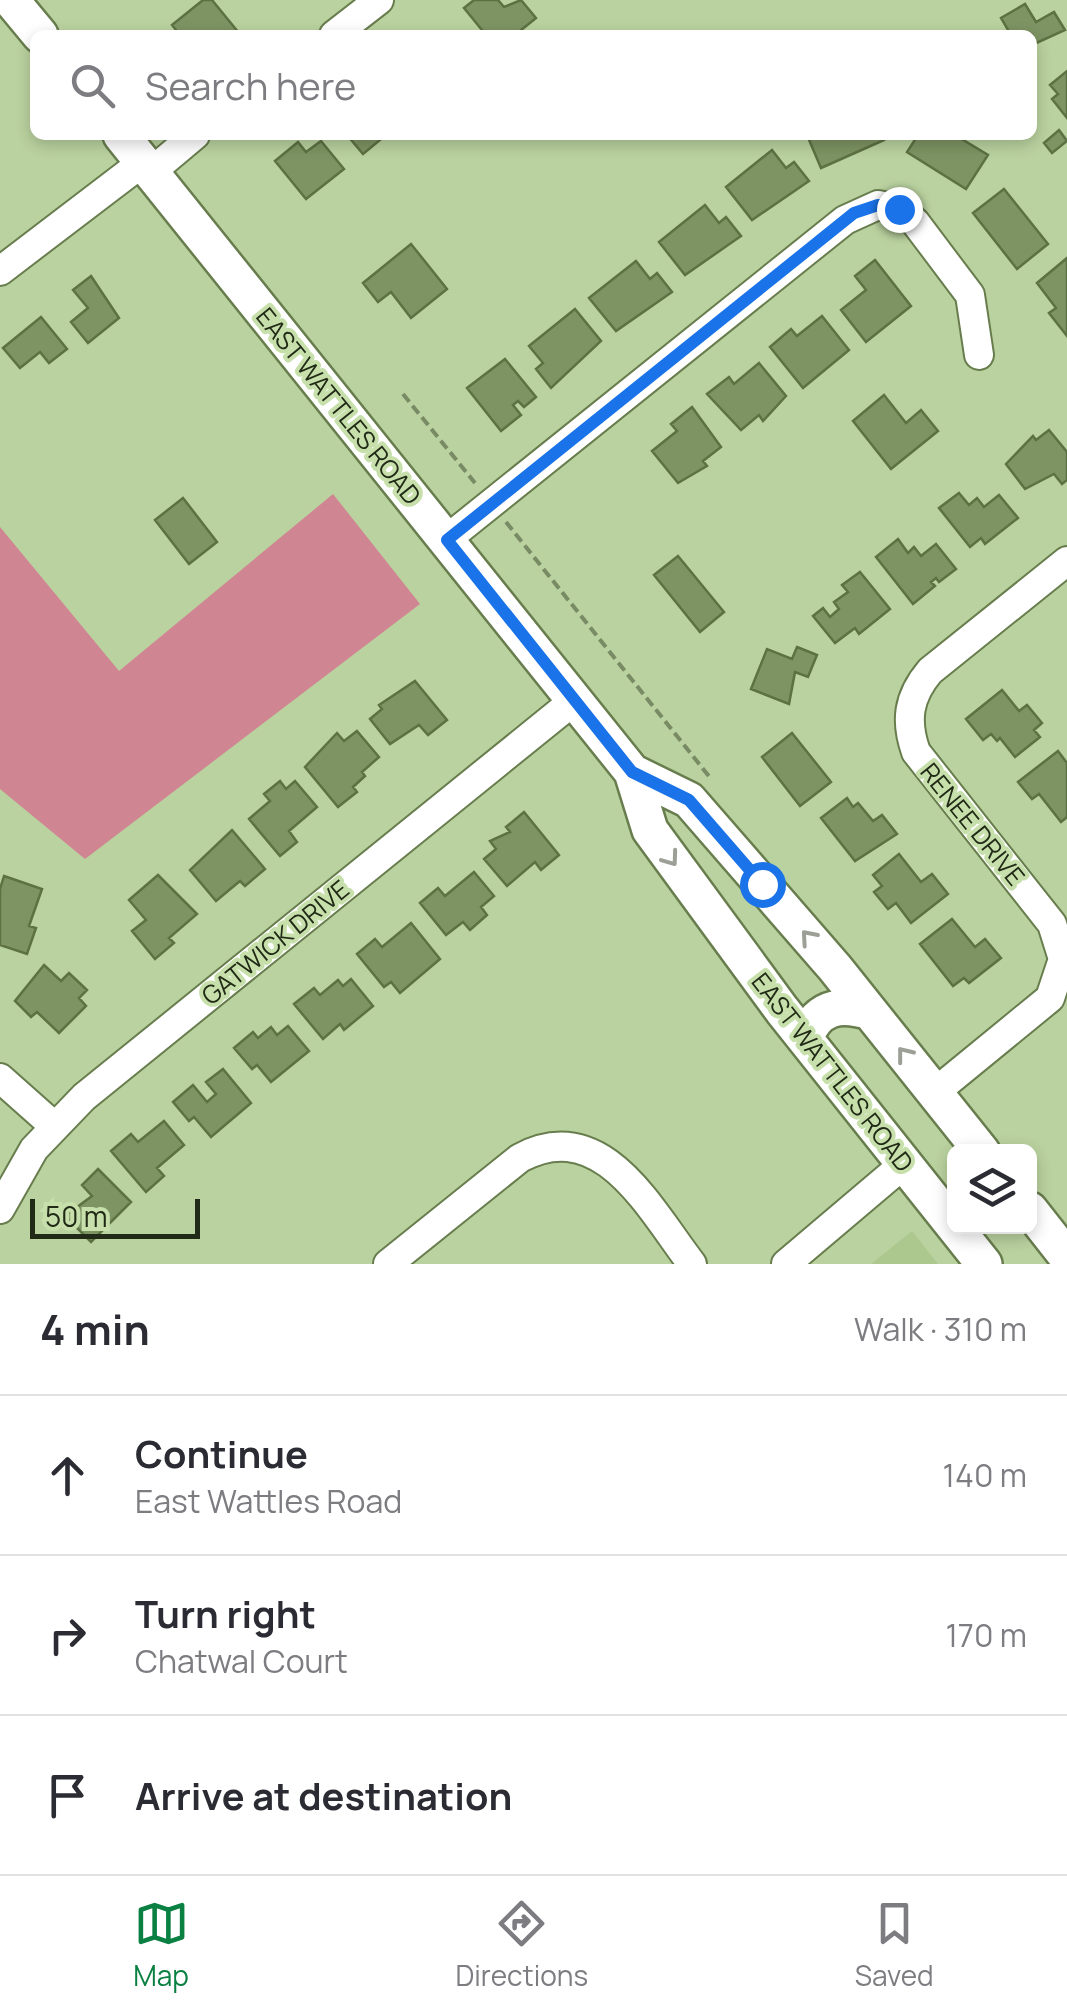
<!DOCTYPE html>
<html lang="en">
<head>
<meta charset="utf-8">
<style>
	:root { --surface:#fff; --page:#f2f2f3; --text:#2b2b33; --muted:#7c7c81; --line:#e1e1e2; --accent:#0b8043 }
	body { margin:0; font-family:Manrope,sans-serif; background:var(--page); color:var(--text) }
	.controls { position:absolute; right:30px; bottom:30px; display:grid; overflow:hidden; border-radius:15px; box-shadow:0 5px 15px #0003 }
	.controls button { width:90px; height:90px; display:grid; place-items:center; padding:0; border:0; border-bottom:2px solid var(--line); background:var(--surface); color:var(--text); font:50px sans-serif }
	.scale { position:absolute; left:30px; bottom:25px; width:170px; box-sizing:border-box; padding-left:10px; border:5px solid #212a16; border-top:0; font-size:28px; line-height:35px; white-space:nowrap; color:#212a16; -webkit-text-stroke:8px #c7e0ab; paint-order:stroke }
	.stop { position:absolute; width:30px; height:30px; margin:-22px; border:8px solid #1a73e8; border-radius:50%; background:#fff }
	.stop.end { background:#1a73e8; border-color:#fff; box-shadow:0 2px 10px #0008 }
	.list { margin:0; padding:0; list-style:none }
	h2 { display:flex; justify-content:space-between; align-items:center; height:130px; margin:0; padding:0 40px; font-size:42px }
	h2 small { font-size:32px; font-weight:400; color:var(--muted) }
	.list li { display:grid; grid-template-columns:65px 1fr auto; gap:30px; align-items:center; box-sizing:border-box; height:160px; padding:0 40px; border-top:2px solid var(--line) }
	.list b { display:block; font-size:38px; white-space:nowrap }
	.list p { margin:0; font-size:32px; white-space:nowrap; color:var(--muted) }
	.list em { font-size:32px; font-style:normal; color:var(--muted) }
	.icon { flex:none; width:55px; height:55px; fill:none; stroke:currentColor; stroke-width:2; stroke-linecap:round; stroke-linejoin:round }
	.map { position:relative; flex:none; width:1067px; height:1264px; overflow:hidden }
	.search { position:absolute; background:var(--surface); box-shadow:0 5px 15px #0003; left:30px; right:30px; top:30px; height:110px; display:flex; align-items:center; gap:25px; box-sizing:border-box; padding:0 35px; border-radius:15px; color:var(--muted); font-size:38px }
	.sheet { height:610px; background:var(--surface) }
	nav { display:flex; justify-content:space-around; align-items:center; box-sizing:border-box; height:140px; border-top:2px solid var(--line); background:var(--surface); font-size:28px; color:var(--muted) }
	nav a { display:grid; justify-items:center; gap:5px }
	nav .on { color:var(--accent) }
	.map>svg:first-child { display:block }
	.built { fill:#adc88f }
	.green { fill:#d08592 }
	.building { fill:#7e9463; stroke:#5d7242; stroke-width:2.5 }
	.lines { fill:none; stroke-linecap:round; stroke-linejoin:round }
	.minor-casing { stroke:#687d4d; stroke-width:32 }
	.major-casing { stroke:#687d4d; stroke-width:40 }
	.path { stroke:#798b65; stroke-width:4; stroke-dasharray:10 5; stroke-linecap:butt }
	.minor { stroke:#fff; stroke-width:28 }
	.major { stroke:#fff; stroke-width:35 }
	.oneway { stroke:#9b9f96 }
	.route { stroke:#1a73e8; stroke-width:12 }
	.labels { text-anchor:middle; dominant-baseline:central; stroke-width:8; stroke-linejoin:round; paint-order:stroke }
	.street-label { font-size:25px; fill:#212a16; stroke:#c7e0ab }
</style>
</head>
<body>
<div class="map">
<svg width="1067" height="1264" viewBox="0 0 1067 1264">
	<rect width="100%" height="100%" fill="#bad29f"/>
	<path class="built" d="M912 1231 938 1264H871Z"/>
	<path class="green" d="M333 494 420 604 85 859 0 789V527L119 671Z"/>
	<path class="building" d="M203 0H212L239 33 180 35 172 25Z
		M474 0H498L504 7 521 0 536 18 515 35H486L464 8Z
		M1025 4 1036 22 1054 12 1065 30 1032 45V35H1011L1001 18Z
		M1067 71V118L1052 99 1058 94 1050 85Z
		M1059 130 1067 141 1052 153 1044 143Z
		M347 135H386L363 154Z
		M807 135H882L884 140 821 168Z
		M918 135H955L988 155 966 189 907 152Z
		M321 141 344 169 306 199 275 161 298 142 306 152Z
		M772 150 786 168 794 162 809 181 752 220 726 187Z
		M1004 189 1048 244 1017 269 973 213Z
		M705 205 719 223 726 217 741 236 685 275 659 242Z
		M411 244 447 289 411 318 391 292 378 302 363 283Z
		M1067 258V336L1049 313 1056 308 1037 283Z
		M875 260 911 306 866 342 841 310 866 290 855 276Z
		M636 261 650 279 657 273 672 292 616 331 589 298Z
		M91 276 119 318 88 343 71 322 88 308 73 290Z
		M575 309 601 341 551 388 536 369 543 363 529 346Z
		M822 316 849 350 803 388 770 347 791 329 797 336Z
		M41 317 67 349 49 363 40 352 20 368 3 348Z
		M505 359 536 397 524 407 518 401 513 405 521 415 501 431 467 388Z
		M759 363 786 396 763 421 759 415 741 430 707 394 729 377 734 384Z
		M884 395 906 423 921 410 938 431 891 469 853 421Z
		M692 407 721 447 703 461 707 466 678 483 652 451 677 431 671 424Z
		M1049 430 1067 452V480L1062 484 1054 474 1025 489 1006 464 1033 436 1036 440Z
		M959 493 969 505 977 498 984 507 999 495 1018 518 985 544 981 538 970 547 939 508Z
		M183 498 217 542 189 564 155 520Z
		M898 539 908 553 914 547 921 556 936 544 956 569 939 582 936 578 931 582 935 586 913 604 876 557Z
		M678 556 724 612 700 632 654 575Z
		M860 572 890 609 859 634 855 628 835 643 813 616 823 608 830 617 839 609 834 602 848 592 842 585Z
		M797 647 817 655 808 677 795 672 789 704 751 689 767 649 792 659Z
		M415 681 447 720 428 735 419 725 390 744 370 719 382 709 379 705Z
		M1002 690 1019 711 1027 705 1042 723 1034 730 1040 737 1015 757 1000 738 997 741 991 734 983 740 966 719Z
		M357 731 379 757 362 772 365 776 353 787 357 792 338 807 305 767 337 733 344 741Z
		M792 733 831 782 800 806 762 757Z
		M1058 751 1067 763V817L1061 822 1039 794 1032 799 1018 782Z
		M280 781 286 789 295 781 317 807 289 831 297 842 280 856 249 819 270 801 264 794Z
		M847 798 853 807 858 803 873 821 882 815 897 834 855 861 821 818Z
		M524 812 559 855 541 870 535 862 507 886 484 859 496 849 490 841 510 832 506 827Z
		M232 830 265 869 245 886 240 881 216 901 190 870Z
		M899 854 921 882 932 874 948 894 911 923 896 903 888 909 874 892 882 886 873 875Z
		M474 872 494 896 481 907 487 915 470 930 463 922 446 935 420 903 438 888 445 896Z
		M158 875 197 914 169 938 174 943 155 959 132 931 146 920 129 900Z
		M4 876 42 889 29 926 36 928 27 954 0 945V889Z
		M952 919 975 947 985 939 1001 958 969 983 964 978 953 986 920 944Z
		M411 923 440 959 400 993 391 982 384 987 357 954 375 939 382 947Z
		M44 965 61 981 69 973 87 990 79 998 86 1006 59 1033 37 1012 31 1017 15 1001Z
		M351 979 373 1006 344 1030 340 1024 323 1039 294 1004 314 988 320 995 338 980 343 986Z
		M288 1026 309 1051 271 1082 257 1065 252 1069 234 1048 253 1032 258 1038 271 1027 277 1035Z
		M223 1069 251 1103 211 1137 194 1117 189 1121 173 1102 193 1085 207 1102 216 1094 206 1082Z
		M164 1121 184 1145 157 1168 164 1176 146 1192 111 1151 131 1134 138 1142Z
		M98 1169 131 1202 91 1242 65 1216 92 1196 82 1185Z"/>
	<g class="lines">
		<g class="minor-casing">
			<path id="minor" d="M334 35 379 0
				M151 172 195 135
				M0 271 143 162
				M447 539 845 220 878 205 899 209 915 222 970 295 979 355
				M0 1078 54 1126
				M934 1093 1050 998 1063 959 1052 924 916 752C905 721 908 697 930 671L1067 561
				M0 1209 34 1149 84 1097 576 699
				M388 1264 520 1158C602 1114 649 1208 692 1264
				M786 1264 904 1164"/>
		</g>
		<g class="major-casing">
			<path id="major" d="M11 0 40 35
				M121 135 632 772 650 830 782 1010 984 1264
				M632 772 689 800 835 968 982 1152
				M805 1038C818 1006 840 1003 870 1012
				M1030 1210 1067 1257"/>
		</g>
		<path class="path" d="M403 394 475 483
			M506 522 712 780"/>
		<use href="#minor" class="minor"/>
		<use href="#major" class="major"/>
	</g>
	<defs><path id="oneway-chevron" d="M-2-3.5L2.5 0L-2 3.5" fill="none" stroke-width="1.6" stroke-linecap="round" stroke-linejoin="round" transform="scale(2.5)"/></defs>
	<g class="oneway">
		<use href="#oneway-chevron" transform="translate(671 859) rotate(54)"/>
		<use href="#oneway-chevron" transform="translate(808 937) rotate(-131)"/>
		<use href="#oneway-chevron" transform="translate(904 1054) rotate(-128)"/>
	</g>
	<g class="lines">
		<path class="route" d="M762 884 689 800 632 772 447 540 854 213 878 205 899 209"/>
	</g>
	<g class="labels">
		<g class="street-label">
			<text transform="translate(339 406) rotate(51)">EAST WATTLES ROAD</text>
			<text transform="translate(973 824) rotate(51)">RENEE DRIVE</text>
			<text transform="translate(275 942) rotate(-39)">GATWICK DRIVE</text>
			<text transform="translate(833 1072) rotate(52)">EAST WATTLES ROAD</text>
		</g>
	</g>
</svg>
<div class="controls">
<button><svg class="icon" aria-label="layers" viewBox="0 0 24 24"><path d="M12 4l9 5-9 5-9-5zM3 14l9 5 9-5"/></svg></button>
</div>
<div class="scale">50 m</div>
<div class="stop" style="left:762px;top:884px"></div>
<div class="stop end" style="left:899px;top:209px"></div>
<div class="search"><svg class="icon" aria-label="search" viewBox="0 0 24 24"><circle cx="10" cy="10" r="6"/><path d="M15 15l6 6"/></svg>Search here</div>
</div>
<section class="sheet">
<h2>4 min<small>Walk · 310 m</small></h2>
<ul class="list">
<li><svg class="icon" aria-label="ahead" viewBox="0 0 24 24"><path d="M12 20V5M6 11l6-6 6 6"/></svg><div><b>Continue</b><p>East Wattles Road</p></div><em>140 m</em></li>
<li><svg class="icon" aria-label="right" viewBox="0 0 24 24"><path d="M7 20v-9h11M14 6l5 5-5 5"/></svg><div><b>Turn right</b><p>Chatwal Court</p></div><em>170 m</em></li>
<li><svg class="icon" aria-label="arrive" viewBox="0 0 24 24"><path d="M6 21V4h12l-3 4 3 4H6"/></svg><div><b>Arrive at destination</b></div></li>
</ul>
</section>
<nav>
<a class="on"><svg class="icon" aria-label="map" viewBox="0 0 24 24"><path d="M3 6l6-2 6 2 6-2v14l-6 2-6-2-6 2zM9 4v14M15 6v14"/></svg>Map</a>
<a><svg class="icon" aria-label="directions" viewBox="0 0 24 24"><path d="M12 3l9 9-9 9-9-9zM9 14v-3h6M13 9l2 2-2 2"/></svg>Directions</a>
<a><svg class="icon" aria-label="saved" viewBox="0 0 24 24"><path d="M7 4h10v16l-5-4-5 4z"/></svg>Saved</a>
</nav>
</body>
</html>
